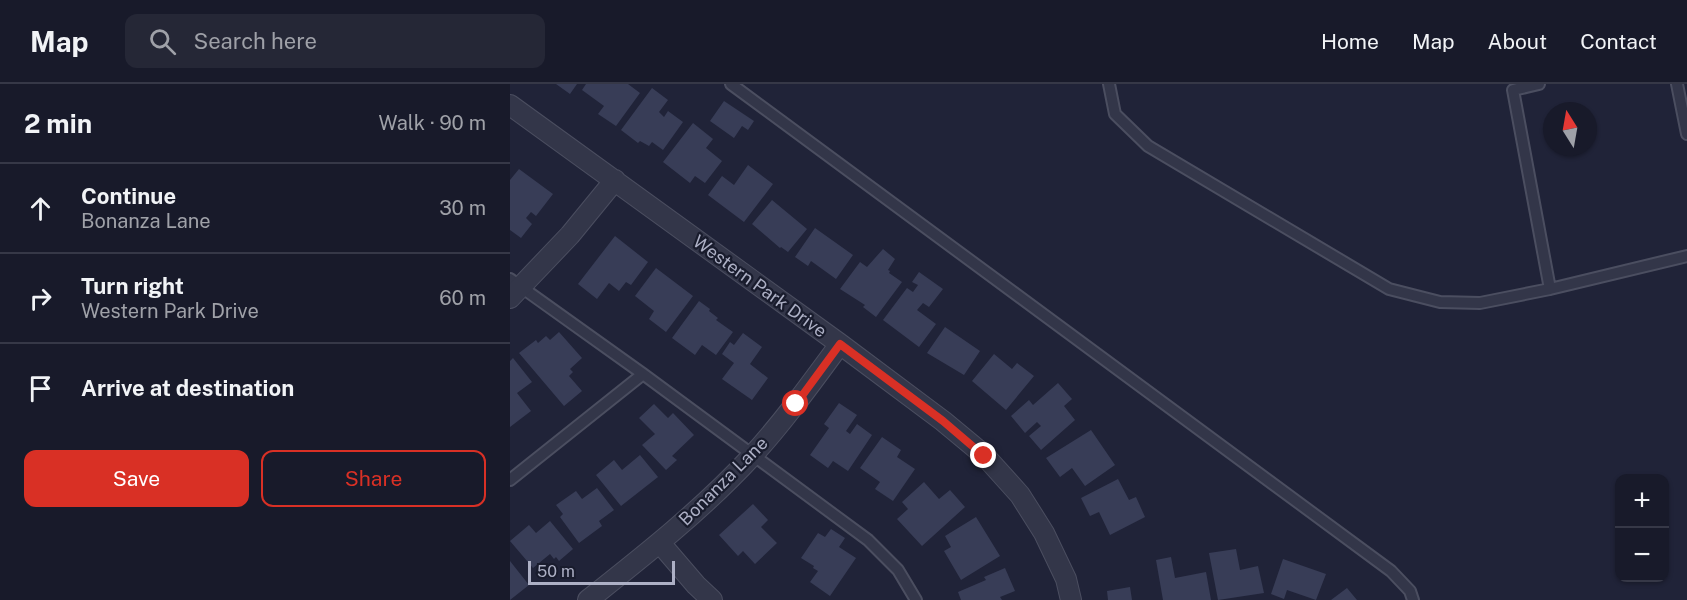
<!DOCTYPE html>
<html lang="en">
<head>
<meta charset="utf-8">
<style>
	:root { --surface:#181a2a; --page:#252736; --text:#f1f3f6; --muted:#9fa1a8; --line:#363847; --accent:#d93025 }
	body { margin:0; font-family:"Public Sans",sans-serif; background:var(--page); color:var(--text) }
	.controls { position:absolute; right:18px; bottom:18px; display:grid; overflow:hidden; border-radius:12px; box-shadow:0 2px 4px #0004 }
	.controls button { width:54px; height:54px; display:grid; place-items:center; padding:0; border:0; border-bottom:2px solid var(--line); background:var(--surface); color:var(--text); font:30px sans-serif }
	.compass { position:absolute; left:1033px; top:18px; width:54px; height:54px; border-radius:50%; background:var(--surface); box-shadow:0 2px 4px #0004; rotate:349deg }
	.scale { position:absolute; left:18px; bottom:15px; width:147px; box-sizing:border-box; padding-left:6px; border:3px solid #adb0c5; border-top:0; font-size:16px; line-height:21px; white-space:nowrap; color:#adb0c5; -webkit-text-stroke:4px #191c2d; paint-order:stroke }
	.stop { position:absolute; width:18px; height:18px; margin:-14px; border:4px solid #d93025; border-radius:50%; background:#fff }
	.stop.end { background:#d93025; border-color:#fff; box-shadow:0 2px 6px #0008 }
	.list { margin:0; padding:0; list-style:none }
	h2 { display:flex; justify-content:space-between; align-items:center; height:78px; margin:0; padding:0 24px; font-size:26px }
	h2 small { font-size:20px; font-weight:400; color:var(--muted) }
	.list li { display:grid; grid-template-columns:39px 1fr auto; gap:18px; align-items:center; box-sizing:border-box; height:90px; padding:0 24px; border-top:2px solid var(--line) }
	.list b { display:block; font-size:22px; white-space:nowrap }
	.list p { margin:0; font-size:20px; white-space:nowrap; color:var(--muted) }
	.list em { font-size:20px; font-style:normal; color:var(--muted) }
	.actions { display:flex; gap:12px; padding:18px 24px }
	.actions a { flex:1; padding:14px 0; border:2px solid var(--accent); border-radius:12px; text-align:center; font-size:21px; color:var(--accent) }
	.actions .main { background:var(--accent); color:#fff }
	.icon { flex:none; width:33px; height:33px; fill:none; stroke:currentColor; stroke-width:2; stroke-linecap:round; stroke-linejoin:round }
	.map { position:relative; flex:none; width:1177px; height:516px; overflow:hidden }
	header { display:flex; align-items:center; gap:36px; box-sizing:border-box; height:84px; padding:0 30px; background:var(--surface); border-bottom:2px solid var(--line) }
	header strong { font-size:28px }
	nav { display:flex; gap:33px; margin-inline-start:auto; font-size:21px }
	.search { width:420px; height:54px; background:var(--page); display:flex; align-items:center; gap:15px; box-sizing:border-box; padding:0 21px; border-radius:12px; color:var(--muted); font-size:22px }
	main { display:flex }
	aside { flex:1; background:var(--surface) }
	.map>svg:first-child { display:block }
	.building { fill:#383d57 }
	.lines { fill:none; stroke-linecap:round; stroke-linejoin:round }
	.lane-casing { stroke:#4b4e60; stroke-width:14 }
	.street-casing { stroke:#4b4e60; stroke-width:22 }
	.lane { stroke:#333649; stroke-width:10 }
	.street { stroke:#333649; stroke-width:20 }
	.route { stroke:#d93025; stroke-width:8 }
	.labels { text-anchor:middle; dominant-baseline:central; stroke-width:4.5; stroke-linejoin:round; paint-order:stroke }
	.street-label { font-size:18px; fill:#adb0c5; stroke:#191c2d }
</style>
</head>
<body>
<header>
<strong>Map</strong>
<div class="search"><svg class="icon" aria-label="search" viewBox="0 0 24 24"><circle cx="10" cy="10" r="6"/><path d="M15 15l6 6"/></svg>Search here</div>
<nav><a>Home</a><a>Map</a><a>About</a><a>Contact</a></nav>
</header>
<main>
<aside>
<h2>2 min<small>Walk · 90 m</small></h2>
<ul class="list">
<li><svg class="icon" aria-label="ahead" viewBox="0 0 24 24"><path d="M12 20V5M6 11l6-6 6 6"/></svg><div><b>Continue</b><p>Bonanza Lane</p></div><em>30 m</em></li>
<li><svg class="icon" aria-label="right" viewBox="0 0 24 24"><path d="M7 20v-9h11M14 6l5 5-5 5"/></svg><div><b>Turn right</b><p>Western Park Drive</p></div><em>60 m</em></li>
<li><svg class="icon" aria-label="arrive" viewBox="0 0 24 24"><path d="M6 21V4h12l-3 4 3 4H6"/></svg><div><b>Arrive at destination</b></div></li>
</ul>
<div class="actions"><a class="main">Save</a><a>Share</a></div>
</aside>
<div class="map">
<svg width="1177" height="516" viewBox="0 0 1177 516">
	<rect width="100%" height="100%" fill="#202338"/>
	<path class="building" d="M46 0H67L60 10Z
		M76 0H118L130 9 106 42 88 30 94 22 72 6Z
		M142 4 158 16 149 28 154 33 158 27 173 38 153 66 142 58 139 62 130 57 128 59 111 46Z
		M214 17 244 37 238 46 232 42 224 54 200 37Z
		M183 39 203 55 196 64 212 77 195 99 185 92 180 99 153 78Z
		M238 81 263 100 234 138 198 111 212 92 224 101Z
		M9 85 43 110 26 132 21 128 16 134 22 140 11 154 0 146V96Z
		M262 116 297 145 278 168 271 163 270 164 242 140Z
		M305 144 343 171 326 195 301 177 298 182 285 173Z
		M105 152 138 178 121 201 116 198 109 207 99 199 87 215 68 200Z
		M373 165 385 175 378 186 380 187 379 189 392 198 366 233 353 223 355 221 330 205 350 178 357 183Z
		M146 184 183 212 156 248 139 235 144 227 125 212Z
		M409 188 433 205 419 223 413 219 407 226 426 240 409 263 373 236 397 204 403 208 408 201 402 198Z
		M189 217 200 225 199 227 208 234 206 236 223 248 206 271 192 261 185 271 162 254Z
		M435 243 470 267 454 291 417 269Z
		M49 248 72 274 60 285 63 288 59 292 72 307 54 322 9 269 26 256 28 259 36 252 40 256Z
		M233 249 252 263 240 280 258 294 242 316 212 295 224 279 212 270 220 258 224 261Z
		M484 270 502 285 507 279 524 292 496 326 462 297Z
		M3 274 22 298 7 309 21 327 0 343V277Z
		M548 299 562 315 554 322 565 336 531 366 519 352 531 342 527 338 515 349 501 332 519 316 523 321Z
		M329 319 347 331 336 347 340 350 347 340 362 351 338 387 323 377 318 384 300 371 319 344 314 340Z
		M144 320 158 334 163 329 184 351 162 372 167 376 156 386 132 361 145 350 129 334Z
		M581 346 605 381 575 402 562 384 550 393 536 374Z
		M372 353 391 366 387 373 405 385 383 417 365 405 370 398 350 384Z
		M130 371 148 393 111 422 86 391 104 376 112 386Z
		M608 395 619 416 626 413 635 433 600 451 589 428 580 432 571 414Z
		M414 398 429 415 440 406 455 423 412 462 387 435 398 425 392 418Z
		M87 404 104 426 89 437 92 442 69 459 50 433 53 430 46 421 66 407 72 415Z
		M243 420 258 436 251 443 267 459 245 480 233 467 228 472 209 451Z
		M466 433 490 472 451 496 434 467 441 463 435 452Z
		M40 437 63 465 49 477 46 473 44 475 40 470 23 484 0 457 19 441 26 449Z
		M321 445 335 454 329 463 346 474 320 512 300 498 308 487 303 484 304 482 291 474 308 449 315 453Z
		M726 465 730 486 748 482 754 509 708 516 699 469Z
		M661 473 665 494 696 488 701 516H653L646 476Z
		M773 475 816 490 806 516 777 506 774 515 761 510Z
		M0 477 19 501 0 516Z
		M495 484 505 507 490 513 492 516H451L448 508 476 496 474 493Z
		M620 503 622 516H598L597 507Z
		M837 504 847 516H821Z"/>
	<g class="lines">
		<g class="lane-casing">
			<path id="lane" d="M221 0 881 487 900 507 903 516
				M599 0 605 30 638 62 879 205 930 218 970 219 1040 205
				M1029 0 1003 6 1040 205 1177 172
				M1167 0 1177 50
				M0 195 133 290 358 456 388 486 406 516
				M0 396 133 290"/>
		</g>
		<g class="street-casing">
			<path id="street" d="M0 21 330 260 433 337 474 371 510 411 534 449 556 495 561 516
				M0 214 60 151 105 96
				M150 459 186 501 202 516
				M78 516C135 471 193 425 242 372 274 337 302 298 330 260"/>
		</g>
		<use href="#lane" class="lane"/>
		<use href="#street" class="street"/>
	</g>
	<g class="lines">
		<path class="route" d="M286 320 330 260 433 337 474 372"/>
	</g>
	<g class="labels">
		<g class="street-label">
			<text transform="translate(250 202) rotate(36)">Western Park Drive</text>
			<text transform="translate(213 397) rotate(-45)">Bonanza Lane</text>
		</g>
	</g>
</svg>
<div class="controls">
<button>+</button>
<button>−</button>
</div>
<svg class="compass" viewBox="-18 -18 36 36"><path d="M0-13l5 13h-10z" fill="#e53935"/><path d="M0 13l5-13h-10z" fill="#9fa1a8"/></svg>
<div class="scale">50 m</div>
<div class="stop" style="left:286px;top:320px"></div>
<div class="stop end" style="left:474px;top:372px"></div>
</div>
</main>
</body>
</html>
